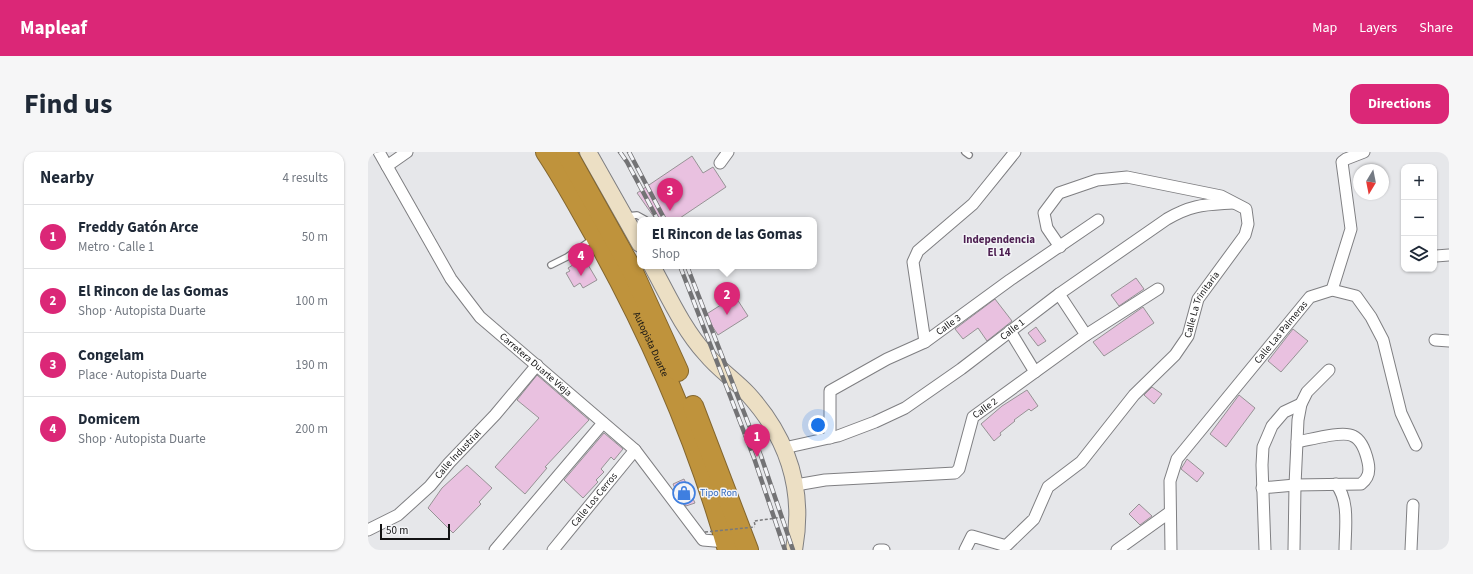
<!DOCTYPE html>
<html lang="en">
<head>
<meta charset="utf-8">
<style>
	:root { --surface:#fff; --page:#f6f6f7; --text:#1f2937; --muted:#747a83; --line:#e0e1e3; --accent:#db2777 }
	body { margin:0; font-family:"Source Sans 3",sans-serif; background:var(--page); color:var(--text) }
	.controls { position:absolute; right:12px; top:12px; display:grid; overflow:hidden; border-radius:8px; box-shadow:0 1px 3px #0004 }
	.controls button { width:36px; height:36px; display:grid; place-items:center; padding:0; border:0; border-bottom:1px solid var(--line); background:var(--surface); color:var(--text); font:20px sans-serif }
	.compass { position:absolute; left:985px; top:12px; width:36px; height:36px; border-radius:50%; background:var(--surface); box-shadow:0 1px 3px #0004; rotate:190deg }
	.scale { position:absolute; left:12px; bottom:10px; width:70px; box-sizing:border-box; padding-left:4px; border:2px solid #131314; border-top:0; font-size:11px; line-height:14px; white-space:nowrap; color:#131314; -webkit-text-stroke:3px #f3f4f7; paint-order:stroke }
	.you { position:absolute; left:450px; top:273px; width:14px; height:14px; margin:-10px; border:3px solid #fff; border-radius:50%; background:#1a73e8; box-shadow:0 0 0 6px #1a73e833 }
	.badge { display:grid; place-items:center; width:26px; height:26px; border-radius:50%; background:var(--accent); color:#fff; font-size:13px; font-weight:700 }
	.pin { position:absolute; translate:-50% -33px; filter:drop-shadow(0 1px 2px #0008) }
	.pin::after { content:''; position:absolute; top:21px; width:14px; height:12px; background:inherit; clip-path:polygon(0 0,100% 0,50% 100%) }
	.popup { position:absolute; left:269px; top:65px; width:180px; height:52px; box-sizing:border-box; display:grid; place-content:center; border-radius:8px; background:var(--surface); filter:drop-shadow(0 1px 3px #0005); font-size:13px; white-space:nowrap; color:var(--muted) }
	.popup b { font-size:15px; color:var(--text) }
	.popup::after { content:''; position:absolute; left:50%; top:100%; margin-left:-8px; border:8px solid transparent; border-top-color:var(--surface) }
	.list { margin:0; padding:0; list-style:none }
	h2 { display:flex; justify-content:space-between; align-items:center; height:52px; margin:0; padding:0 16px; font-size:17px }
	h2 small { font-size:13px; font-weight:400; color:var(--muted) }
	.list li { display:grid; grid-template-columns:26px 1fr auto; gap:12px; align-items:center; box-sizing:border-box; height:64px; padding:0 16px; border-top:1px solid var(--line) }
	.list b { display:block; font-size:15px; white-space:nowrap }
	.list p { margin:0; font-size:13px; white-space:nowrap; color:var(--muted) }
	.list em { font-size:13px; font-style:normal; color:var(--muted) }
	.icon { flex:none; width:22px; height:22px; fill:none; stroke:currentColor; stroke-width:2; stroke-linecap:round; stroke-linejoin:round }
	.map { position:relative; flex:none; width:1081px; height:398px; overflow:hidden; border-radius:12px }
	header { display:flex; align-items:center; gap:24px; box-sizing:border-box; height:56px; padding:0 20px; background:var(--accent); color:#fff }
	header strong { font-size:19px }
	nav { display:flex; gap:22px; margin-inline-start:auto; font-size:14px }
	.intro { display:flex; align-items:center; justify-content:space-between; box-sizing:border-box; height:96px; padding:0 24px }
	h1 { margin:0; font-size:28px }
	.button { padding:10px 18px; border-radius:12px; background:var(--accent); color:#fff; font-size:14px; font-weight:700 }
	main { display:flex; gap:24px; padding:0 24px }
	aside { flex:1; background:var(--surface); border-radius:12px; box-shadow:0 1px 3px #0004 }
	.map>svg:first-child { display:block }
	.building { fill:#e9c1e0; stroke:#969395 }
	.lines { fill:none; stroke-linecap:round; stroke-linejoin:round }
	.lane-casing { stroke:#7f7f82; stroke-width:8 }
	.street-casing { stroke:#7f7f82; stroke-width:13 }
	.secondary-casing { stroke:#7f7f82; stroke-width:18 }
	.highway-casing { stroke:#83662e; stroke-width:22 }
	.path { stroke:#79797b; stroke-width:1.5; stroke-dasharray:3 2; stroke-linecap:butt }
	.lane { stroke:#fff; stroke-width:5.5 }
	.street { stroke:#fff; stroke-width:11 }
	.secondary { stroke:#ecdfc4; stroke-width:16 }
	.highway { stroke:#bf933c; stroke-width:20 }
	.rail-casing { stroke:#737375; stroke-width:4.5 }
	.rail { stroke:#f3f4f7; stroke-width:3; stroke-dasharray:9; stroke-linecap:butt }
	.path-bridge { stroke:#79797b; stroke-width:1.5; stroke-dasharray:3 2; stroke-linecap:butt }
	.labels { text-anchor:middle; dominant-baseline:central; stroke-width:3; stroke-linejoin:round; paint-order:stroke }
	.street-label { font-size:10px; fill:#131314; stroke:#f3f4f7 }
	.shop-label { font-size:10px; fill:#366cbe; stroke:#f3f4f7; text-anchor:start }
	.neighbourhood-label { font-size:11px; font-weight:bold; fill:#4c1e50; stroke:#f3f4f7 }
</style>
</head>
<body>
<header>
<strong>Mapleaf</strong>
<nav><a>Map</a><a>Layers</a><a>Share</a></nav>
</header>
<div class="intro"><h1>Find us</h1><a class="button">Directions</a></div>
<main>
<aside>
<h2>Nearby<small>4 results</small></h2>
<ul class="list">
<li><span class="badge">1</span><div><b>Freddy Gatón Arce</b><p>Metro · Calle 1</p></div><em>50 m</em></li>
<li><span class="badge">2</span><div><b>El Rincon de las Gomas</b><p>Shop · Autopista Duarte</p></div><em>100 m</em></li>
<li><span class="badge">3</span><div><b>Congelam</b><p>Place · Autopista Duarte</p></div><em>190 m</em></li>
<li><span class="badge">4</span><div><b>Domicem</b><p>Shop · Autopista Duarte</p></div><em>200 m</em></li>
</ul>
</aside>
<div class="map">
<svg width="1081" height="398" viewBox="0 0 1081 398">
	<rect width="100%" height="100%" fill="#e6e7ea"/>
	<path class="building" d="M324 4 335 21 345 15 358 35 309 68H288L269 41Z
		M216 106 229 128 215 136 212 131 206 135 198 121 202 119 200 116Z
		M768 126 776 137 751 154 743 143Z
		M367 144 380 164 350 183 337 163Z
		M627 147 644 169 619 189 610 176 595 187 587 177Z
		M775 155 786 171 736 204 725 190Z
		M668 175 678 189 670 194 660 181Z
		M925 177 940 189 913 220 900 209Z
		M169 223 221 268 177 315 179 316 157 342 127 315 171 266 149 248Z
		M784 235 794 242 786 252 776 243Z
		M659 238 670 254 663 259 661 257 646 268 647 269 632 281 633 283 626 289 613 272 634 254Z
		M871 243 887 256 858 295 842 282Z
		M236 281 255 297 246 308 243 305 233 317 236 320 228 328 230 330 215 346 196 328Z
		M819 307 836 321 829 330 813 317Z
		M99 313 124 336 111 350 113 352 85 381 60 356 74 336Z
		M316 327 327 351 318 354 310 343 305 332Z
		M771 352 784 364 772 373 761 362Z"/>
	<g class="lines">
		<g class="lane-casing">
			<path id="lane" d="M597 0 601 3
				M259 64 269 63 278 68
				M183 113 199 105 226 86"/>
		</g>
		<g class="street-casing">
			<g id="street">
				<path id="s1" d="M11 0 83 127 112 165 267 298 335 388 358 390"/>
				<path d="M352 11 360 0"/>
				<path d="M19 14 39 0"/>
				<path d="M1068 104 1081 103"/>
				<path d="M964 138 983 77 974 10 978 7 996 0"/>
				<path d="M691 142 718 183"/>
				<path d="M642 179 667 220"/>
				<path d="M1067 188 1081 189"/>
				<path d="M557 190 545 110 550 99 605 52 647 0"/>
				<path id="s2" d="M462 286V239L519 207 557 190 642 128 730 68"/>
				<path id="s3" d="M416 296 470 284 507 270 537 256 593 217 691 142 799 67C825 52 837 53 865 51"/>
				<path d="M968 332C982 349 977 377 977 398"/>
				<path id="s4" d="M428 333 457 328 587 321 591 317 605 265 718 183 790 137"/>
				<path d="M894 336 927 333 993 332C1001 326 1002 319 1000 310 998 301 994 288 985 284 975 278 941 288 929 290"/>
				<path id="s5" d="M0 378 30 363 62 334 81 311 127 263 169 213"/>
				<path d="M127 398 235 271"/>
				<path id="s6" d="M185 398 267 298"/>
				<path d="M511 398H516"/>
				<path id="s7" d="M597 398 604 384 635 393H639L666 367 680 335 713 310 766 243 807 203 820 184 830 147 877 83 880 72 878 57 853 44 759 25 729 28 691 41 676 61 679 76 692 95"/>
				<path d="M749 398 802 360"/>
				<path id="s8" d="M803 398 802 329 809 307 942 145 964 138 988 144 1003 165 1015 188 1033 261 1048 293"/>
				<path d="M897 398 894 313 895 295 904 274 916 260 933 252"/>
				<path d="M926 398 927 333 930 268 933 252 939 240 961 218"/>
				<path d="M1043 398 1045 353"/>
			</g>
		</g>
		<g class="secondary-casing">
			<path id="secondary" d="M220 0 272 92
				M284 114C300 143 315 177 338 202 350 217 367 228 380 242 421 287 437 338 426 398"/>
		</g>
		<g class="highway-casing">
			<g id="highway">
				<path id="s9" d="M178 0C196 27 211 55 227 83 283 183 329 288 360 398"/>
				<path d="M198 0 264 118 310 219"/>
				<path d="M325 254 380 398"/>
			</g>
		</g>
		<path class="path" d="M387 373 386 369 416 365"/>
		<use href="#lane" class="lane"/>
		<use href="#street" class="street"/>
		<use href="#secondary" class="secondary"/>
		<use href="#highway" class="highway"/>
		<g class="rail-casing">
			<path id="rail" d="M252 0 259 10 290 68
				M261 0 297 68
				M312 114 386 306 417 398
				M319 114 393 304 425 398"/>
		</g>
		<use href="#rail" class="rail"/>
		<path class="path-bridge" d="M337 380 387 375"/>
	</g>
	<defs>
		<g id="shop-ring" transform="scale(1.15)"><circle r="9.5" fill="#f3f4f7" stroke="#3f7fe0" stroke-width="1.5"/><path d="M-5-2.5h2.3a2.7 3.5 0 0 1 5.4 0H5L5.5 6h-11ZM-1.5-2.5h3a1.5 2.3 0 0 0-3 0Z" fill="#3f7fe0"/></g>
	</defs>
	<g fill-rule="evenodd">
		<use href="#shop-ring" x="316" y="341"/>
	</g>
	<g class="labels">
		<g class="street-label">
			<text stroke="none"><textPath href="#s7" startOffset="366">Calle La Trinitaria</textPath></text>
			<text stroke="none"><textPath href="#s2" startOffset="183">Calle 3</textPath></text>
			<text stroke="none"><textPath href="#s3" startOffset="261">Calle 1</textPath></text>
			<text stroke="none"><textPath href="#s8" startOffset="256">Calle Las Palmeras</textPath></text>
			<text stroke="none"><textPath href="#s9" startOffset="219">Autopista Duarte</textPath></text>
			<text stroke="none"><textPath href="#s1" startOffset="267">Carretera Duarte Vieja</textPath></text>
			<text stroke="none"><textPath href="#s4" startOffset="234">Calle 2</textPath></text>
			<text stroke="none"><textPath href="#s5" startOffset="119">Calle Industrial</textPath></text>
			<text stroke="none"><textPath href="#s6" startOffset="65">Calle Los Cerros</textPath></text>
		</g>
		<g class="shop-label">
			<text x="332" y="341">Tipo Ron</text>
		</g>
		<g class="neighbourhood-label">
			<text x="631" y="87">Independencia<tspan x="631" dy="13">El 14</tspan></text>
		</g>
	</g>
</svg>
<div class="controls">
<button>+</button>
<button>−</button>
<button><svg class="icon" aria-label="layers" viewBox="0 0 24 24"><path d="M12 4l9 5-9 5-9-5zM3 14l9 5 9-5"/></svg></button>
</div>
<svg class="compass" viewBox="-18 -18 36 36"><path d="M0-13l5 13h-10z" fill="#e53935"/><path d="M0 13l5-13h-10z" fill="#747a83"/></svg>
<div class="scale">50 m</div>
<div class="you"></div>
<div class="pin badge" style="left:389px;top:305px">1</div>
<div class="pin badge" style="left:359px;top:163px">2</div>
<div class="popup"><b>El Rincon de las Gomas</b>Shop</div>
<div class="pin badge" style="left:302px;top:59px">3</div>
<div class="pin badge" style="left:213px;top:124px">4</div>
</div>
</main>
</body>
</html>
